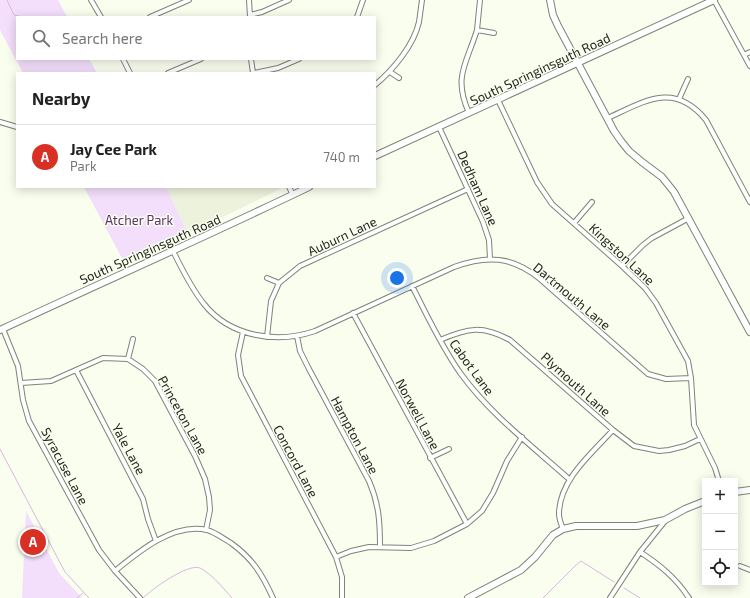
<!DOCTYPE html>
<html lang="en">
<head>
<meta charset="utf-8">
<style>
	:root { --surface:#fff; --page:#f2f2f2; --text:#222; --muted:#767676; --line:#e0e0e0; --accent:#d93025 }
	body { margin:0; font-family:"Exo 2",sans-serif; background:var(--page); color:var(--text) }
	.controls { position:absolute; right:12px; bottom:12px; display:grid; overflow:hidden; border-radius:0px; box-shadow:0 2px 10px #0003 }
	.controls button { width:36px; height:36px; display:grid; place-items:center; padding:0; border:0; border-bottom:1px solid var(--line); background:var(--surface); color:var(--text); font:20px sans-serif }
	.you { position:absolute; left:397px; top:278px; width:14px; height:14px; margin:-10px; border:3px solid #fff; border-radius:50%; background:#1a73e8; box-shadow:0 0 0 6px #1a73e833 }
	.badge { display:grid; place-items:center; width:26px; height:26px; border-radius:50%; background:var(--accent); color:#fff; font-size:13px; font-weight:700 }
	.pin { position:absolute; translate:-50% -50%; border:2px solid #fff; box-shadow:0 1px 4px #0006 }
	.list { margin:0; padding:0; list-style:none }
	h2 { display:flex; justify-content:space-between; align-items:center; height:52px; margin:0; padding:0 16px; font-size:17px }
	h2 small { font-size:13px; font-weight:400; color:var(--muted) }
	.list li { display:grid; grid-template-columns:26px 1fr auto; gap:12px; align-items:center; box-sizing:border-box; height:64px; padding:0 16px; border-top:1px solid var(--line) }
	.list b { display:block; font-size:15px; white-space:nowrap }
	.list p { margin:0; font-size:13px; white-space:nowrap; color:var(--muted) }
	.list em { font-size:13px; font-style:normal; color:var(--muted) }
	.icon { flex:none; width:22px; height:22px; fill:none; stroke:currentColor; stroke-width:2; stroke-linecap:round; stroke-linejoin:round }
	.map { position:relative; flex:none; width:750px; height:598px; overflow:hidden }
	.search { position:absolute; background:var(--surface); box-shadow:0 2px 10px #0003; left:16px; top:16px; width:360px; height:44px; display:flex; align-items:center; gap:10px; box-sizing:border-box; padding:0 14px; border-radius:0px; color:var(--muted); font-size:15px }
	.panel { position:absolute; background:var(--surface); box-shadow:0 2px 10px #0003; left:16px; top:72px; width:360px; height:116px; border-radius:0px }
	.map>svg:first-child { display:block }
	.built { fill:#ecf2dc }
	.green { fill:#f3defb }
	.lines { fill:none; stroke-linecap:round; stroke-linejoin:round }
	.stream { stroke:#d8b6e5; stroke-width:1 }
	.street-casing { stroke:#7f8376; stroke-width:6 }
	.secondary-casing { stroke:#7f8376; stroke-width:8 }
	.street { stroke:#fff; stroke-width:4 }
	.secondary { stroke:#fff; stroke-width:6 }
	.labels { text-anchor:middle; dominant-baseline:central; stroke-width:3; stroke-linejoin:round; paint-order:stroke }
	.street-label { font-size:13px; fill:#242620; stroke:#f9feef }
	.park-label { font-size:13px; fill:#5e336c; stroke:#f9feef }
</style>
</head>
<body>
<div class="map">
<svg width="750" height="598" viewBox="0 0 750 598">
	<rect width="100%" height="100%" fill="#f9feef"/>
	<path class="built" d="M166 187H284L188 234Z"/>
	<path class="green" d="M0 0H58L67 17H17V59H89L97 73H23L0 30Z
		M84 187H166L188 234 124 262Z
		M26 511 59 573 82 598H22Z"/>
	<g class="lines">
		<path class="stream" d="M7 0 14 15 23 17
			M0 449 65 572 89 598
			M624 588 640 598
			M77 598 83 593
			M143 598C152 589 188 563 200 568 212 574 223 588 232 598
			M543 598 576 565 581 561 614 582"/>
		<g class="street-casing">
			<path id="street" d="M91 0 101 17
				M249 0 250 17
				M480 0 477 30 494 33
				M714 0 750 66
				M250 15 262 12 289 0
				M150 17 189 0
				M357 17 363 0
				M744 55 750 52
				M123 59 130 73
				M251 59 253 73
				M390 72 399 78
				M168 73 201 59
				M254 73 278 68 299 59
				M375 85C393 70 414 45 419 22 420 15 421 7 422 0
				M679 99 688 79
				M498 100 537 182 552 204 622 266 645 288 656 303 688 361 691 378 694 425 715 468 719 481
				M469 113C453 77 466 65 477 30
				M608 118C645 101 674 81 706 120L750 202
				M0 122 17 127
				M439 127 483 222 489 240 490 259
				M289 187 293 195
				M574 223 592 202
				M173 251C182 269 191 288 204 304 230 337 277 344 315 331L454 267C487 255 512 256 540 279L648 374 666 379 691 378
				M622 266 643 245 652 238 689 218
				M267 278 279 283
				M412 286C427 315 441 346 461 374 490 414 532 446 569 479
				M353 313 467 524
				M3 329 18 366 23 400 29 421 99 550 115 571 140 598
				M243 332 238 355 241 376 336 557 342 577V598
				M297 336 300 351 309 369 369 481C379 504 380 522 380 547
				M267 337 271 301 279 283 300 266 468 189
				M440 340C468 328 482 325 510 340L613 430 634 446 659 451 669 450 685 446 700 439
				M128 359 133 339
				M76 370 143 499 148 519 156 541
				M21 383 51 381 103 358 128 359 143 369 155 381 195 456 205 479 209 497 210 510 206 530
				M430 458 449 449
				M563 529C561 524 559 519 559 514 559 480 592 453 613 430
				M640 552C660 565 676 578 689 598
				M336 557 351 551 369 547 411 548 434 541 467 524 482 511 493 493 507 461 522 437
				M740 566 750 570
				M115 571C138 552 174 522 207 530 215 532 224 539 231 543 253 559 262 574 273 598
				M610 598 640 552 665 521"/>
		</g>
		<g class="secondary-casing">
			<path id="secondary" d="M550 0 553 15 558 26 614 131 621 141 629 151 642 162 662 177 674 192 750 332
				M375 156 714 0
				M0 330C103 282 207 236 309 187
				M735 492 750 490
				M468 598 521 570 535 557 553 535 563 529 576 526H637L665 520 685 509 705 501"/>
		</g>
		<use href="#street" class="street"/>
		<use href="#secondary" class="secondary"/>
	</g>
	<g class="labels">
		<g class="street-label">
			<text transform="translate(540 69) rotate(-25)">South Springinsguth Road</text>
			<text transform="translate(478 188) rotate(66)">Dedham Lane</text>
			<text transform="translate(342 236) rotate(-25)">Auburn Lane</text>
			<text transform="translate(150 249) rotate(-24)">South Springinsguth Road</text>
			<text transform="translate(622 254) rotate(43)">Kingston Lane</text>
			<text transform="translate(572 296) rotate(40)">Dartmouth Lane</text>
			<text transform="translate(472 367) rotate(54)">Cabot Lane</text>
			<text transform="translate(576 384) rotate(42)">Plymouth Lane</text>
			<text transform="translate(418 414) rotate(62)">Norwell Lane</text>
			<text transform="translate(183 415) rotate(61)">Princeton Lane</text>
			<text transform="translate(355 435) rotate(62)">Hampton Lane</text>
			<text transform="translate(129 449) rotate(62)">Yale Lane</text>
			<text transform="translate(296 461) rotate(62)">Concord Lane</text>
			<text transform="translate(65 466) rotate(62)">Syracuse Lane</text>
		</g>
		<g class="park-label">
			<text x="139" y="220">Atcher Park</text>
		</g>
	</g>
</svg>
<div class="controls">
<button>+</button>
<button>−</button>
<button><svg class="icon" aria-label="locate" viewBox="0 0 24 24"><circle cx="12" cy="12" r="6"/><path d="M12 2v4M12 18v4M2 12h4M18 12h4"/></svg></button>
</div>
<div class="you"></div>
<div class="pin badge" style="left:33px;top:542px">A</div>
<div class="search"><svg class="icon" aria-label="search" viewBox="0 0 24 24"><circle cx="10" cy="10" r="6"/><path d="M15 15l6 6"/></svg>Search here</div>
<section class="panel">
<h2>Nearby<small></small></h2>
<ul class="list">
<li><span class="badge">A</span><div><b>Jay Cee Park</b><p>Park</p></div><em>740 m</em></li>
</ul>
</section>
</div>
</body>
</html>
